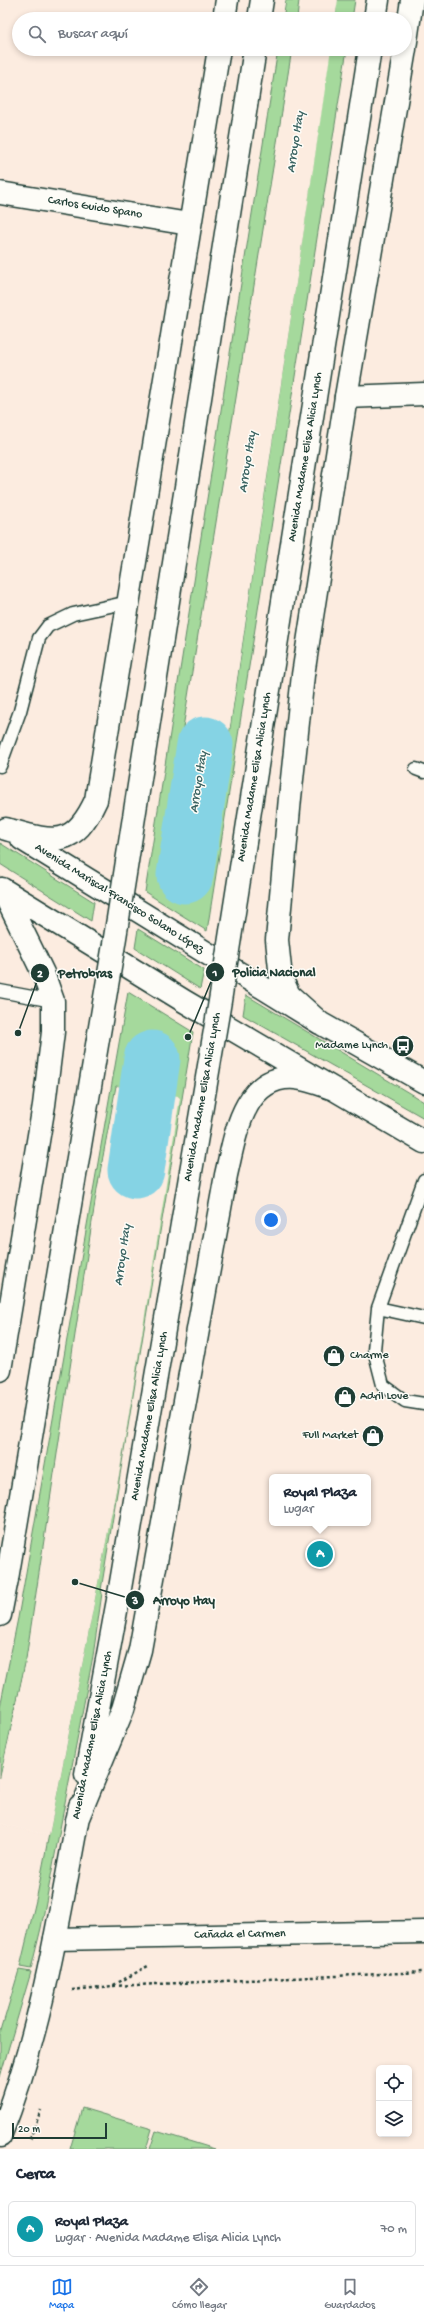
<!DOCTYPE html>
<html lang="es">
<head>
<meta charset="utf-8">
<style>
	:root { --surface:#fff; --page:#f2f2f3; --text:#1f2937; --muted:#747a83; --line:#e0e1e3; --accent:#1a73e8 }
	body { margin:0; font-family:"Gochi Hand",sans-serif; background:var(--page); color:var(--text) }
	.controls { position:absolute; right:12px; bottom:12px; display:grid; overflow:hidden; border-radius:6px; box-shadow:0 2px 6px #0003 }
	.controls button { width:36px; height:36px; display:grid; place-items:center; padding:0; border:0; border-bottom:1px solid var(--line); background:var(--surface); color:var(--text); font:20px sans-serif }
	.scale { position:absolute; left:12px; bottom:10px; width:95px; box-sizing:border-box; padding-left:4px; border:2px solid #1f3d34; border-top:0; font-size:11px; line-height:14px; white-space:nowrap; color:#1f3d34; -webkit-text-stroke:3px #fdfcf7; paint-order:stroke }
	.you { position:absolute; left:271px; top:1220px; width:14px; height:14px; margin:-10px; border:3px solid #fff; border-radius:50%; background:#1a73e8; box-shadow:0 0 0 6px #1a73e833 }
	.badge { display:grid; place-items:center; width:26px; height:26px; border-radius:50%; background:var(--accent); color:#fff; font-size:13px; font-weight:700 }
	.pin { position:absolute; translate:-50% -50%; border:2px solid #fff; box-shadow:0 1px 4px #0006 }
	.popup { position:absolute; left:269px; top:1474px; width:102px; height:52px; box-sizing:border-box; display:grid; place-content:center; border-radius:6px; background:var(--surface); filter:drop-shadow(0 1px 3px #0005); font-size:13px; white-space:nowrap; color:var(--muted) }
	.popup b { font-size:15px; color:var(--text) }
	.popup::after { content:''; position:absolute; left:50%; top:100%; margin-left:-8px; border:8px solid transparent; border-top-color:var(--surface) }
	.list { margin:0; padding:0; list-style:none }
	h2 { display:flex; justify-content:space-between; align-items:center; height:52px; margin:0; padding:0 16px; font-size:17px }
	h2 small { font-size:13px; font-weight:400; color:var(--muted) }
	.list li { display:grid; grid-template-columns:26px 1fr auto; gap:12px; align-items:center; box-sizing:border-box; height:56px; margin:0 8px 8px; padding:0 8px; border:1px solid var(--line); border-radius:6px }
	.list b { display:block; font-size:15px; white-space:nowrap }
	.list p { margin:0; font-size:13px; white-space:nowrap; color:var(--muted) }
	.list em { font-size:13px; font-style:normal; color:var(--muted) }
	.icon { flex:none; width:22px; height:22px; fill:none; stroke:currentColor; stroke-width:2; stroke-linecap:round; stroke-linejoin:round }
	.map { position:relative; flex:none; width:424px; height:2149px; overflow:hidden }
	.search { position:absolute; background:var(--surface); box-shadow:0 2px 6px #0003; left:12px; right:12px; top:12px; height:44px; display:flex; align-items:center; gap:10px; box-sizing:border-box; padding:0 14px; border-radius:22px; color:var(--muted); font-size:15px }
	.sheet { height:116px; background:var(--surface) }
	nav { display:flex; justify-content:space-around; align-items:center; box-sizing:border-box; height:56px; border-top:1px solid var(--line); background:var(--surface); font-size:11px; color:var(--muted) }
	nav a { display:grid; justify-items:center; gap:2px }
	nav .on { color:var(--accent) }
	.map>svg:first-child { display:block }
	.green { fill:#a5d99c; stroke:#628b68 }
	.pier { fill:#fcece0 }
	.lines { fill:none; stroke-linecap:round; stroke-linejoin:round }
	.river { stroke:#85d3e4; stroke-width:57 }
	.service-casing { stroke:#1f3d34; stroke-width:15 }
	.minor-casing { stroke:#1f3d34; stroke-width:25 }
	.tertiary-casing { stroke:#1f3d34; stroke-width:25 }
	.trunk-casing { stroke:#1f3d34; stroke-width:25 }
	.path { stroke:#1f3d34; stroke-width:2.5; stroke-dasharray:3 3; stroke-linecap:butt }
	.service { stroke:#fdfcf7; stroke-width:12 }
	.minor { stroke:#fdfcf7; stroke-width:22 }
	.tertiary { stroke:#fdfcf7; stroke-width:22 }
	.trunk { stroke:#fdfcf7; stroke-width:22 }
	.trunk-bridge-casing { stroke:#1f3d34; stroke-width:25; stroke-linecap:butt }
	.trunk-bridge { stroke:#fdfcf7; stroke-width:22 }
	.labels { text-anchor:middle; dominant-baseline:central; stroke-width:3; stroke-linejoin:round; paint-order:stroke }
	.street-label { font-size:12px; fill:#1f3d34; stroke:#fdfcf7 }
	.poi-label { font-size:12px; fill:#1f3d34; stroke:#fdfcf7; text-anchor:end }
	.water-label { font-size:13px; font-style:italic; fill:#386260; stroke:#fdfcf7 }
	.leader { fill:none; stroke:#1f3d34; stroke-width:1.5 }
	.callout-dot { fill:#1f3d34; stroke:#fdfcf7; stroke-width:1.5 }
	.mark-label { font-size:12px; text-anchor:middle; font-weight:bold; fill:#fff }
	.callout-label { font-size:13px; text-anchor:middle; font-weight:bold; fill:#1f3d34; stroke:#fdfcf7; stroke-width:3; stroke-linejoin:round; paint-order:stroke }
</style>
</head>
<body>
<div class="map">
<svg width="424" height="2149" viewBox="0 0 424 2149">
	<rect width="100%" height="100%" fill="#fcece0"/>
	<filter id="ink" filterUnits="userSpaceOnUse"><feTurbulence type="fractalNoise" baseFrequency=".025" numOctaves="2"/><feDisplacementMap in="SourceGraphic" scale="8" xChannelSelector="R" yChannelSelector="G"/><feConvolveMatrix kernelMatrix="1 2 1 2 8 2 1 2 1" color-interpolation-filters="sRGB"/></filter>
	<g filter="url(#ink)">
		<path class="green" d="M286 0H299L297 19H283Z
			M337 0H355L352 19H335Z
			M278 49H292L169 815 214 837 330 49H347L207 931 145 892Z
			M0 843 94 902 91 921 0 864Z
			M138 929 204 970 200 989 135 948Z
			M128 992 193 1032 101 1590 102 1593 93 1656 41 1928 31 1969 20 1967 37 1896 118 1478 179 1097 116 1086 97 1189 26 1659 0 1778V1707L18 1618Z
			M246 995 424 1102V1118L243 1015Z
			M19 1970 31 1972 0 2077V2034Z
			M82 2108 152 2129 146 2149H70Z
			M156 2131 215 2149H150Z"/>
		<path class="pier" d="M301 0H338L335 19H298Z
			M293 49H331L214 833 212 834 171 813Z
			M117 1086 178 1096 180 1098 120 1470 49 1836 0 1824V1779L26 1663 40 1584 74 1366 96 1199Z"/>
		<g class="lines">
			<path class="river" d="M185 875 205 745
				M136 1170 152 1059"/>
			<g class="service-casing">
				<path id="service" d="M0 766 20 711 39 638 48 626 73 614 129 602
					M416 769 424 772
					M0 991 53 1001
					M424 1180 378 1308 374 1350 383 1385 405 1401 424 1404
					M378 1308 424 1318"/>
			</g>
			<g class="minor-casing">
				<path id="minor" d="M0 193 189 224
					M346 397 424 394"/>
			</g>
			<g class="tertiary-casing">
				<path id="tertiary" d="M55 1939 424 1932"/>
			</g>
			<g class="trunk-casing">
				<path id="trunk" d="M224 19 227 0
					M259 19 262 0
					M375 19 378 0
					M405 48 412 0
					M6 829C53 842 73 850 96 800L219 49
					M22 839 320 1023 424 1082
					M2 889 184 1001 424 1142
					M320 1023 289 995 281 978 277 940 290 798 303 675 346 397 405 49
					M0 1370 44 1105 53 1032V1001L43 973 2 889
					M0 1615 7 1579
					M86 1774 118 1600
					M77 1820 123 1709 140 1650 226 1175C235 1137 243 1074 295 1078 308 1079 322 1085 334 1089
					M0 2136C42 2031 59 1917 80 1806"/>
			</g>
			<path class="path" d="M113 1986 424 1972
				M72 1990 112 1986 148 1966
				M30 2139 41 2110"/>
			<use href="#service" class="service"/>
			<use href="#minor" class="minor"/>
			<use href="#tertiary" class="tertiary"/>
			<use href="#trunk" class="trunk"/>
			<g class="trunk-bridge-casing">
				<path id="trunk-bridge" d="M7 1579 114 944 255 49
					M118 1600 220 1001 370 49"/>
			</g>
			<use href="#trunk-bridge" class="trunk-bridge"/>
		</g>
	</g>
	<defs>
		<g id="bus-disc" transform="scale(1.15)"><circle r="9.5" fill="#1f3d34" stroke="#fdfcf7"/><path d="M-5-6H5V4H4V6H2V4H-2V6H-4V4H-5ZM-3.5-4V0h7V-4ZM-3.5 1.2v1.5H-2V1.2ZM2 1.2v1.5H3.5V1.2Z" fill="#fff"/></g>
		<g id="shop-disc" transform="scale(1.15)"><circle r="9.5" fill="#1f3d34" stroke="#fdfcf7"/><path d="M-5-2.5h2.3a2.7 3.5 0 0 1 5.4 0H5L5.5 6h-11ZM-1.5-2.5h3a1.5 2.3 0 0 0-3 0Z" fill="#fff"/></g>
	</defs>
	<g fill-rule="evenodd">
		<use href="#bus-disc" x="403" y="1046"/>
		<use href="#shop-disc" x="334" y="1356"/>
		<use href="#shop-disc" x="345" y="1397"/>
		<use href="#shop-disc" x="373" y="1436"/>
	</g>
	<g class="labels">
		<g class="street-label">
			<text transform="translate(95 208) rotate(9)">Carlos Guido Spano</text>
			<text transform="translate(306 457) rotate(-81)">Avenida Madame Elisa Alicia Lynch</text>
			<text transform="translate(255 777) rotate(-81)">Avenida Madame Elisa Alicia Lynch</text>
			<text transform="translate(119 899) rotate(32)">Avenida Mariscal Francisco Solano López</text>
			<text transform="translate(203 1097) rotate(-80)">Avenida Madame Elisa Alicia Lynch</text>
			<text transform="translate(150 1416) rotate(-80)">Avenida Madame Elisa Alicia Lynch</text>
			<text transform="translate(93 1735) rotate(-79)">Avenida Madame Elisa Alicia Lynch</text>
			<text transform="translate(240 1935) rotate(-1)">Cañada el Carmen</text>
		</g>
		<g class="poi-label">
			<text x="388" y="1046">Madame Lynch</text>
			<text x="350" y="1356" text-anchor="start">Charme</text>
			<text x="360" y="1397" text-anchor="start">Adril Love</text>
			<text x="358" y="1436">Full Market</text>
		</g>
		<g class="water-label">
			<text transform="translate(296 142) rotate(-81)">Arroyo Itay</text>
			<text transform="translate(248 462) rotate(-81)">Arroyo Itay</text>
			<text transform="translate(199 782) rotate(-81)">Arroyo Itay</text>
			<text transform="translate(123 1255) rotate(-82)">Arroyo Itay</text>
		</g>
	</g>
	<path class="leader" d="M188 1037L215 972M18 1033L40 973M75 1582L135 1600"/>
	<g class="callout-dot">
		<circle cx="188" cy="1037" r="4"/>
		<circle cx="18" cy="1033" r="4"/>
		<circle cx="75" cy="1582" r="4"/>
		<circle cx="215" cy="972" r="10"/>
		<circle cx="40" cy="973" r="10"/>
		<circle cx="135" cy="1600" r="10"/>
	</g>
	<g class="mark-label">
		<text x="215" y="976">1</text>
		<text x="40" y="977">2</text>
		<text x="135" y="1604">3</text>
	</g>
	<g class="callout-label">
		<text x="274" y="976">Policia Nacional</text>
		<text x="85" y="977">Petrobras</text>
		<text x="184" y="1604">Arroyo Itay</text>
	</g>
</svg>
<div class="controls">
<button><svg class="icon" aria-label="locate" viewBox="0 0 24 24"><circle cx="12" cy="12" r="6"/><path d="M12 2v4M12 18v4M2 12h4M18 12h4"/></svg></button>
<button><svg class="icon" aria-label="layers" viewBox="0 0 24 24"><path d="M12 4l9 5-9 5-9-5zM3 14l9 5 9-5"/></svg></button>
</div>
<div class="scale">20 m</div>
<div class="you"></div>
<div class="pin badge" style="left:320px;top:1554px;background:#0f9aa8">A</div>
<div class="popup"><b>Royal Plaza</b>Lugar</div>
<div class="search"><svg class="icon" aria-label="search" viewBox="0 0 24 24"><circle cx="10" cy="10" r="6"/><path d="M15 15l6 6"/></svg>Buscar aquí</div>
</div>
<section class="sheet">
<h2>Cerca<small></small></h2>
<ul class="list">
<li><span class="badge" style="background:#0f9aa8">A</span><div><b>Royal Plaza</b><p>Lugar · Avenida Madame Elisa Alicia Lynch</p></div><em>70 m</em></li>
</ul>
</section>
<nav>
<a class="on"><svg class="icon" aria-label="map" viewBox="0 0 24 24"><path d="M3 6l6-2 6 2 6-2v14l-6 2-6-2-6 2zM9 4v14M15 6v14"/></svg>Mapa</a>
<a><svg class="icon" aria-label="directions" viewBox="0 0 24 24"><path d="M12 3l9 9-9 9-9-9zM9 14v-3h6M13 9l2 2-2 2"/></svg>Cómo llegar</a>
<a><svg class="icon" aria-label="saved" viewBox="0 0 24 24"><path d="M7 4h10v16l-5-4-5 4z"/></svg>Guardados</a>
</nav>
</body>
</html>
